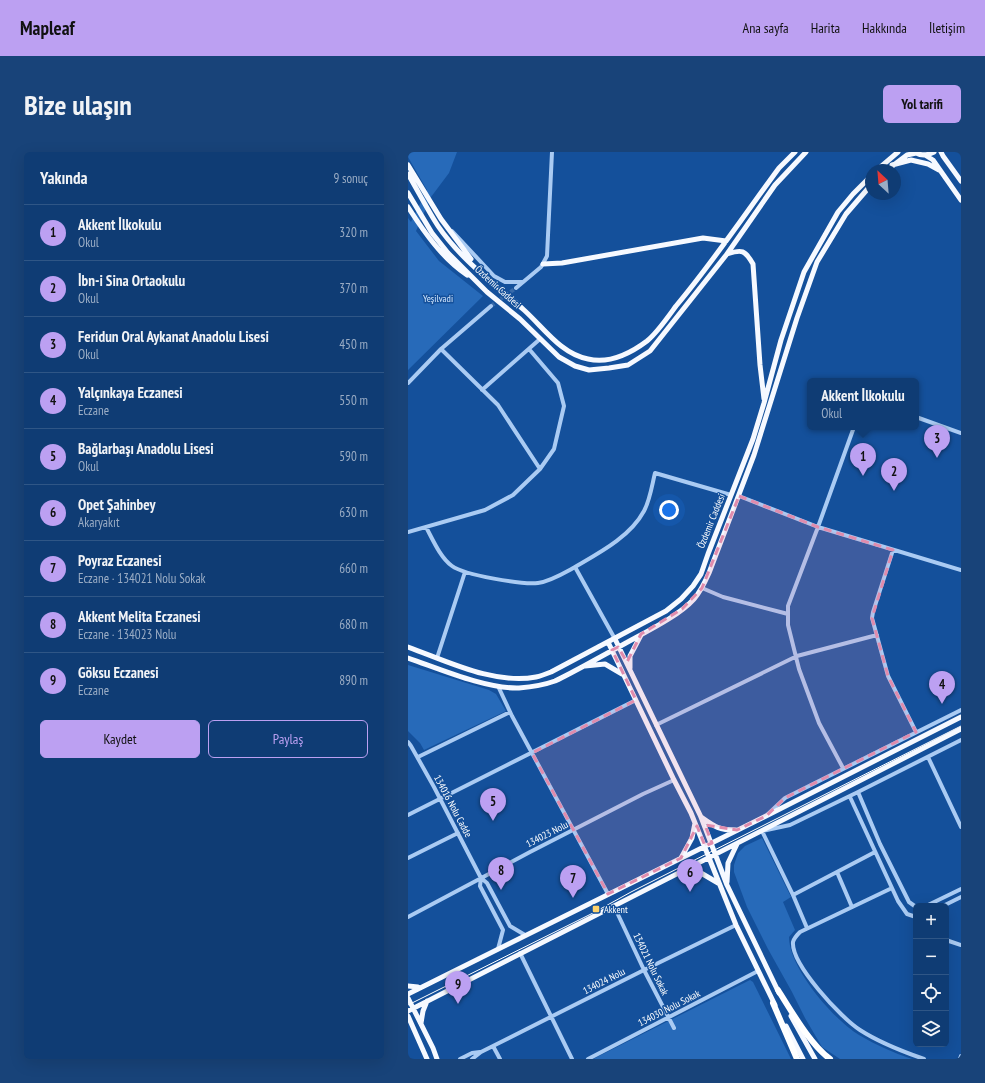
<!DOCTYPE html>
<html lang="tr">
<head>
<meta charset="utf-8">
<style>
	:root { --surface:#0f3c74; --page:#184379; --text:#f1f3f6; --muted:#9badc5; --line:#2f5686; --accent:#bca0f2 }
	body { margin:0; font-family:"PT Sans Narrow",sans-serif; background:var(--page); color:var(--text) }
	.controls { position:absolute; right:12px; bottom:12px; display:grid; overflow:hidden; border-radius:6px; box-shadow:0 4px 16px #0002 }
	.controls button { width:36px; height:36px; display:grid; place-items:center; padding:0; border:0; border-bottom:1px solid var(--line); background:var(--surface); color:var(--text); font:20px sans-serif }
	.compass { position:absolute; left:457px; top:12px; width:36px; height:36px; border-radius:50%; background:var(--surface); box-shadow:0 4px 16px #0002; rotate:334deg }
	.you { position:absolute; left:261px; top:358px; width:14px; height:14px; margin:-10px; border:3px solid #fff; border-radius:50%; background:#1a73e8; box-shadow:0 0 0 6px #1a73e833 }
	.badge { display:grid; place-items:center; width:26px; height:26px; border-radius:50%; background:var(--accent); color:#111; font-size:13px; font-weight:700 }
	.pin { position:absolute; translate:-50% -33px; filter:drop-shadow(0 1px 2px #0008) }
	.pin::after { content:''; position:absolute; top:21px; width:14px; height:12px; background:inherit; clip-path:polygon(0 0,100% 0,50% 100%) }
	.popup { position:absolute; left:399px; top:226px; width:112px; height:52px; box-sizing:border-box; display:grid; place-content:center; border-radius:6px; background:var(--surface); filter:drop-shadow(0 1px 3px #0005); font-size:13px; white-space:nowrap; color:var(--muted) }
	.popup b { font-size:15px; color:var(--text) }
	.popup::after { content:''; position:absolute; left:50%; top:100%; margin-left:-8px; border:8px solid transparent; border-top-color:var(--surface) }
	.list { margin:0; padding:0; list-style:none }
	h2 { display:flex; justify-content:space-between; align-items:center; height:52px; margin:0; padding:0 16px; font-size:17px }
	h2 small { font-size:13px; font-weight:400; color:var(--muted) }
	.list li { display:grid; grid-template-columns:26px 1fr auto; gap:12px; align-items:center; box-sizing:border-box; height:56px; padding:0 16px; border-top:1px solid var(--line) }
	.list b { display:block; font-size:15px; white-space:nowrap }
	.list p { margin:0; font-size:13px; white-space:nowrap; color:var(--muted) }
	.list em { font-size:13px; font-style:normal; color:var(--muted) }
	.actions { display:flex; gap:8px; padding:12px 16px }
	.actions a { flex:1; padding:9px 0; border:1px solid var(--accent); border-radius:6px; text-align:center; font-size:14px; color:var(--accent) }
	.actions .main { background:var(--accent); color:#111 }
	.icon { flex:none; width:22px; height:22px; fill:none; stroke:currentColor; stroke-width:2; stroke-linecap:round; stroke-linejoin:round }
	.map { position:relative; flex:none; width:553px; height:907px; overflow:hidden; border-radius:6px }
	header { display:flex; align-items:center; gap:24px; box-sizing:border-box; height:56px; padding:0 20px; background:var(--accent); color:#111 }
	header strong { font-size:19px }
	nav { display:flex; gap:22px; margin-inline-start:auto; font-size:14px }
	.intro { display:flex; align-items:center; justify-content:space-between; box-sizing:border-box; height:96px; padding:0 24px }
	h1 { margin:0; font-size:28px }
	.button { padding:10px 18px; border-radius:6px; background:var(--accent); color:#111; font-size:14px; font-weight:700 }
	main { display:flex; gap:24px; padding:0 24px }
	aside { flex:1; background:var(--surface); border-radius:6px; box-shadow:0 4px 16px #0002 }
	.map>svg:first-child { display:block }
	.green { fill:#276ab9 }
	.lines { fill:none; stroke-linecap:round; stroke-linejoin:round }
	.minor-tunnel { stroke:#376aaa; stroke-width:4; stroke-dasharray:4 2; stroke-linecap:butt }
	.minor { stroke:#aacbf3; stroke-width:4 }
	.major { stroke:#f6f9ff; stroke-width:5 }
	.highway { stroke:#fff; stroke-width:6 }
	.tram { stroke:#fff; stroke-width:1 }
	.marked { fill:#e08cad; fill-opacity:0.2; stroke:#e08cad; stroke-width:3; stroke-dasharray:8 5; stroke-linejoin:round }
	.poi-dot { fill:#ffd36c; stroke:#14509b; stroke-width:1.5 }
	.labels { text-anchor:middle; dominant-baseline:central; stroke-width:3; stroke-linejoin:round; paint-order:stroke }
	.street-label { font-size:10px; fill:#fff; stroke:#14509b }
	.park-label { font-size:10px; fill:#d2e6fd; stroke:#14509b }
	.poi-label { font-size:10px; fill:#fff; stroke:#14509b; text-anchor:start }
</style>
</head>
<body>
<header>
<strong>Mapleaf</strong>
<nav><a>Ana sayfa</a><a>Harita</a><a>Hakkında</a><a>İletişim</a></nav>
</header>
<div class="intro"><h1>Bize ulaşın</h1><a class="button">Yol tarifi</a></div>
<main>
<aside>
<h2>Yakında<small>9 sonuç</small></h2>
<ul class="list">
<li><span class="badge">1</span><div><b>Akkent İlkokulu</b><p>Okul</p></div><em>320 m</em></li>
<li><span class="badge">2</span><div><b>İbn-i Sina Ortaokulu</b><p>Okul</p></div><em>370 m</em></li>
<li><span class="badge">3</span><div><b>Feridun Oral Aykanat Anadolu Lisesi</b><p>Okul</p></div><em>450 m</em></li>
<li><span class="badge">4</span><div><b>Yalçınkaya Eczanesi</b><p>Eczane</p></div><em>550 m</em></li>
<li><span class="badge">5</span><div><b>Bağlarbaşı Anadolu Lisesi</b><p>Okul</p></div><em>590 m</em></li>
<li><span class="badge">6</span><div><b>Opet Şahinbey</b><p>Akaryakıt</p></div><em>630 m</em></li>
<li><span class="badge">7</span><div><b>Poyraz Eczanesi</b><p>Eczane · 134021 Nolu Sokak</p></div><em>660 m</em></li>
<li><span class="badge">8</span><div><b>Akkent Melita Eczanesi</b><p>Eczane · 134023 Nolu</p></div><em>680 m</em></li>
<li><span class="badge">9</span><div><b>Göksu Eczanesi</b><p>Eczane</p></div><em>890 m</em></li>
</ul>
<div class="actions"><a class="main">Kaydet</a><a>Paylaş</a></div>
</aside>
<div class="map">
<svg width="553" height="907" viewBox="0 0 553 907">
	<rect width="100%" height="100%" fill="#14509b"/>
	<path class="green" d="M0 0H49L41 21 23 45 8 79 31 109 75 144 0 218V66L3 70 19 38 0 5Z
		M0 513 81 538 88 542 98 559 16 598 12 591 0 579Z
		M354 686 383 745 375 750 387 778 381 785C381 816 425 867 451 883 468 893 486 901 504 907H432L414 895 397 866 384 840 360 797 339 755 326 720V713L330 701 337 694Z
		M342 828 345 830 383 907H185Z"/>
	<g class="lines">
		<path class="minor-tunnel" d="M83 154 108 136"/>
		<path class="minor" d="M44 79 86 124 97 130H114
			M108 136 133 115 139 104 144 0
			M33 197 90 253 132 317
			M0 231 33 197 83 154
			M74 238 132 187
			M508 265 553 281
			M331 344 410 375 553 418
			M18 375C25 388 32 405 44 414 56 423 115 433 130 431 143 429 156 421 167 415L207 487
			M0 380 77 358 105 343 132 317 146 297 156 254 150 231 121 197
			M485 398 465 460 464 466 480 524 508 580
			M167 415C191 401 222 385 236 359 242 348 244 333 247 321L323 343
			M294 436 315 445 380 462
			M29 506 57 420
			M90 534 104 564 200 742
			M248 573 389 504 469 483
			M0 590 3 594 26 635 73 726 79 731 102 774 117 783
			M10 605 102 560
			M520 605 553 675
			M435 616 411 571 391 517 380 473V454L410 375 446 275
			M450 640 472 692 501 750 508 755
			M442 645 490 749 499 762 508 765
			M360 662 377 646 553 558
			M0 663 228 548
			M0 706 50 681
			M429 720 444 755
			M73 726 72 734 95 778 90 797
			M484 736 392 780C389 783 386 786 385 790 383 812 433 866 452 878 472 891 493 899 516 907
			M385 743 467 700
			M206 754 236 818 266 876
			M518 754 553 737
			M535 754 553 745
			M0 765 122 700 235 642 266 628
			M399 776 385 743 354 679 382 673 450 640 553 588
			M538 788 553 793
			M112 801 164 907
			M85 894 92 907
			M52 907 64 901 72 900
			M64 907 73 900 236 818 328 773
			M180 907 350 819
			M552 907 553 904"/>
		<path class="major" d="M506 0C513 4 519 4 526 0
			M533 0 535 4 553 29
			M517 3 525 8 553 48
			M0 13 33 67 63 107
			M484 13 503 8 520 12 531 18
			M469 18 490 0
			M479 18 499 3 508 1
			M0 22C10 39 19 57 30 74 53 108 87 132 116 158 136 176 153 202 180 207 201 212 223 201 239 189 249 181 260 165 268 154 305 110 337 62 371 16L387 0
			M0 41 24 81 40 101 79 140 112 167 151 205 167 214 181 218 201 216 220 213 242 199 319 102 367 33 398 0
			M0 55C16 80 34 106 59 123
			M319 102C334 97 337 98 345 112L352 213 356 247
			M135 112 154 111 295 86 318 89
			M207 487 293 665 319 733 371 841
			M200 490 266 628 283 661 328 773 367 853
			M0 495C39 509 86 533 128 525 133 524 138 522 143 520L258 459 273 447 285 434 293 422 300 402 345 287 356 251 373 188 396 120 430 60 445 42 463 24
			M0 506C32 517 78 537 111 536 123 535 136 533 147 529 168 519 188 507 209 496 231 483 269 466 286 447 293 439 297 430 301 421L346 303 389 166 409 110 438 62 463 33
			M177 514 197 512 214 522
			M222 516V504L233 483
			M293 665C307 675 311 678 328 678
			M273 706 284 686 287 671
			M277 719 293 721 310 731
			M319 730 320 711 329 692
			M0 834 10 835
			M0 842 358 664 553 565
			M0 846 25 896 29 907
			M0 859 553 577
			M0 864 19 907
			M383 864 407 907
			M13 871 15 859 19 849
			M378 874 395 907"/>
		<path class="highway" d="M370 838C384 860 402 892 422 907
			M365 851 389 907"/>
		<path class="tram" d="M0 853 185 761 223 740 553 574"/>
	</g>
	<path class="marked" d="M331 344 410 375 485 398 464 466 480 524 508 580 377 646 358 664 329 678 297 673 304 691 297 694 289 674 273 706 200 742 124 601 228 548 204 498 210 495 219 510 233 482 274 457 294 436Z"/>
	<rect class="poi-dot" x="184" y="753" width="8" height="8" rx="2"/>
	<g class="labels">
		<g class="street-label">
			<text transform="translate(90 135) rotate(42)">Özdemir Caddesi</text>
			<text transform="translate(303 369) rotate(-68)">Özdemir Caddesi</text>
			<text transform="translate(45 654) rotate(62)">134016 Nolu Cadde</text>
			<text transform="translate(139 682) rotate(-27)">134023 Nolu</text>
			<text transform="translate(243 812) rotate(64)">134021 Nolu Sokak</text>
			<text transform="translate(196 829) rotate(-27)">134024 Nolu</text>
			<text transform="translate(261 856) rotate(-27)">134030 Nolu Sokak</text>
		</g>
		<g class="park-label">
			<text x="30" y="146">Yeşilvadi</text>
		</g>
		<g class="poi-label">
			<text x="196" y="757">Akkent</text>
		</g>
	</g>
</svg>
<div class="controls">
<button>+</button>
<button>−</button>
<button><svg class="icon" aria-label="locate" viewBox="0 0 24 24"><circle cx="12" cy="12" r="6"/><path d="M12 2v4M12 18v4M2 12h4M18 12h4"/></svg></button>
<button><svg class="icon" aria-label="layers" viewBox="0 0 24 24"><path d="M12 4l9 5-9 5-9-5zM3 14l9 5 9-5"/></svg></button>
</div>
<svg class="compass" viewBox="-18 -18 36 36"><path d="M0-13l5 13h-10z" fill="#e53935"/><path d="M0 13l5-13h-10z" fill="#9badc5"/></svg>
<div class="you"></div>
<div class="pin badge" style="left:455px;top:324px">1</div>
<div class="popup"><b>Akkent İlkokulu</b>Okul</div>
<div class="pin badge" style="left:486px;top:339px">2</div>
<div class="pin badge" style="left:529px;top:306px">3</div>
<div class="pin badge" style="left:534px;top:552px">4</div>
<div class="pin badge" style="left:85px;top:669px">5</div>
<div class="pin badge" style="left:282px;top:740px">6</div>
<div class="pin badge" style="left:165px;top:746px">7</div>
<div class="pin badge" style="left:93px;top:738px">8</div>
<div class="pin badge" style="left:50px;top:852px">9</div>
</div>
</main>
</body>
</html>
